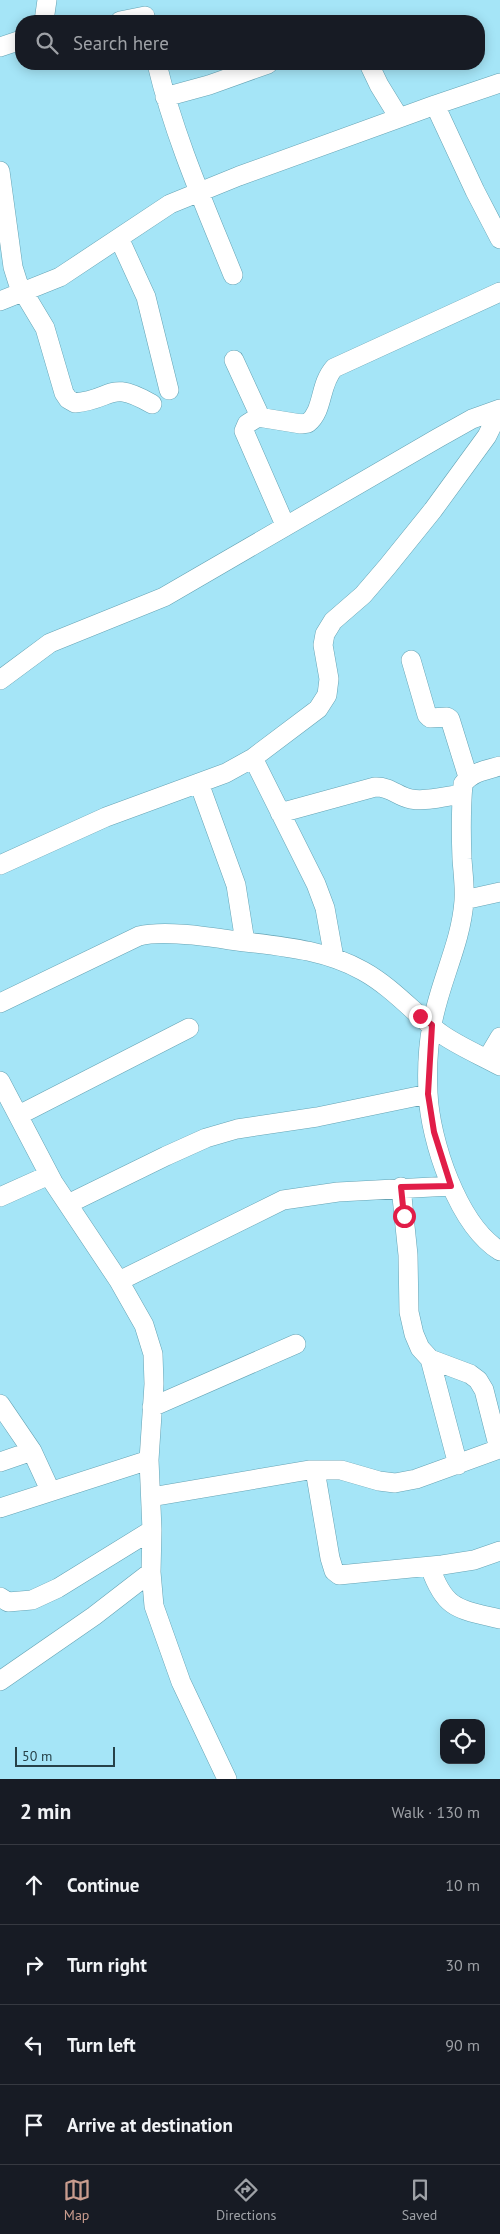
<!DOCTYPE html>
<html lang="en">
<head>
<meta charset="utf-8">
<style>
	:root { --surface:#171b24; --page:#20242c; --text:#f1f3f6; --muted:#9ea1a6; --line:#363941; --accent:#c99c8e }
	body { margin:0; font-family:"PT Sans",sans-serif; background:var(--page); color:var(--text) }
	.controls { position:absolute; right:15px; bottom:15px; display:grid; overflow:hidden; border-radius:10px; box-shadow:0 2px 12px #0003 }
	.controls button { width:45px; height:45px; display:grid; place-items:center; padding:0; border:0; border-bottom:1px solid var(--line); background:var(--surface); color:var(--text); font:25px sans-serif }
	.scale { position:absolute; left:15px; bottom:12px; width:100px; box-sizing:border-box; padding-left:5px; border:2px solid #264148; border-top:0; font-size:14px; line-height:18px; white-space:nowrap; color:#264148; -webkit-text-stroke:4px #a5e5f7; paint-order:stroke }
	.stop { position:absolute; width:15px; height:15px; margin:-11px; border:4px solid #e11d48; border-radius:50%; background:#fff }
	.stop.end { background:#e11d48; border-color:#fff; box-shadow:0 1px 5px #0008 }
	.list { margin:0; padding:0; list-style:none }
	h2 { display:flex; justify-content:space-between; align-items:center; height:65px; margin:0; padding:0 20px; font-size:21px }
	h2 small { font-size:16px; font-weight:400; color:var(--muted) }
	.list li { display:grid; grid-template-columns:32px 1fr auto; gap:15px; align-items:center; box-sizing:border-box; height:80px; padding:0 20px; border-top:1px solid var(--line) }
	.list b { display:block; font-size:19px; white-space:nowrap }
	.list em { font-size:16px; font-style:normal; color:var(--muted) }
	.icon { flex:none; width:28px; height:28px; fill:none; stroke:currentColor; stroke-width:2; stroke-linecap:round; stroke-linejoin:round }
	.map { position:relative; flex:none; width:500px; height:1779px; overflow:hidden }
	.search { position:absolute; background:var(--surface); box-shadow:0 2px 12px #0003; left:15px; right:15px; top:15px; height:55px; display:flex; align-items:center; gap:12px; box-sizing:border-box; padding:0 18px; border-radius:20px; color:var(--muted); font-size:19px }
	.sheet { height:385px; background:var(--surface) }
	nav { display:flex; justify-content:space-around; align-items:center; box-sizing:border-box; height:70px; border-top:1px solid var(--line); background:var(--surface); font-size:14px; color:var(--muted) }
	nav a { display:grid; justify-items:center; gap:2px }
	nav .on { color:var(--accent) }
	.map>svg:first-child { display:block }
	.lines { fill:none; stroke-linecap:round; stroke-linejoin:round }
	.minor-casing { stroke:#65a3b4; stroke-width:20 }
	.minor { stroke:#fff; stroke-width:19 }
	.route { stroke:#e11d48; stroke-width:6 }
</style>
</head>
<body>
<div class="map">
<svg width="500" height="1779" viewBox="0 0 500 1779">
	<rect width="100%" height="100%" fill="#a5e5f7"/>
	<g class="lines">
		<g class="minor-casing">
			<path id="minor" d="M44 21 47 0
				M120 21 145 16
				M0 47 21 40
				M157 64C174 136 205 206 233 275
				M369 64 379 85 398 116
				M500 83 435 105 475 191 500 239
				M165 97 209 85 268 64
				M0 171 13 267 18 283 45 328 64 393 68 399 75 403C115 399 108 379 152 404
				M119 238 146 297 169 390
				M0 301 60 277 170 204 239 176 435 105
				M234 360 258 412V417L247 424 244 431 285 525
				M258 417 301 424 308 423C324 410 319 385 334 368L500 292
				M411 660 427 715 430 718 447 717 450 719 468 777
				M0 680 50 643 164 597 438 438 472 419 500 409
				M253 758 316 884 325 908 334 958
				M500 766C486 770 472 772 463 784 461 808 461 834 462 859 463 873 465 887 464 901 461 944 439 983 432 1025 428 1046 427 1072 428 1093 430 1141 458 1225 500 1251
				M199 783 236 885 245 942
				M280 813 375 787C390 786 398 797 411 799 428 802 446 796 462 794
				M0 865 106 817 226 773 253 758 318 709 327 695 329 679 323 645 325 634 333 621 363 595 387 567 433 510 487 436 500 409
				M464 900 500 892
				M0 1003 139 936C163 930 204 936 230 940 275 946 322 948 363 971 392 987 414 1013 440 1033 458 1046 480 1055 500 1066
				M487 1059 500 1037
				M0 1081 53 1182 119 1281 144 1325 153 1354 154 1384 149 1460 152 1530 151 1572 154 1606 181 1682 227 1779
				M19 1115 189 1028
				M0 1197 49 1175
				M68 1204 166 1156 206 1138 237 1129 317 1117 428 1094
				M119 1281 283 1200 338 1192 451 1186
				M430 1359 458 1465
				M0 1404 32 1451 50 1490
				M152 1407 296 1344
				M0 1462 32 1451
				M315 1470 330 1558 334 1571 339 1575 442 1565 474 1560 500 1551
				M151 1497 309 1470H341L379 1481 395 1483 416 1479 499 1449 484 1390 478 1380 470 1374 430 1359 420 1348 414 1334 409 1312 408 1255 401 1187
				M0 1508 149 1460
				M430 1567C445 1610 458 1609 500 1619
				M0 1597 8 1602 32 1600 58 1588 152 1530
				M0 1681 94 1616 151 1572"/>
		</g>
		<use href="#minor" class="minor"/>
	</g>
	<g class="lines">
		<path class="route" d="M404 1216 401 1187 451 1186 434 1132 428 1094 432 1025 420 1016"/>
	</g>
</svg>
<div class="controls">
<button><svg class="icon" aria-label="locate" viewBox="0 0 24 24"><circle cx="12" cy="12" r="6"/><path d="M12 2v4M12 18v4M2 12h4M18 12h4"/></svg></button>
</div>
<div class="scale">50 m</div>
<div class="stop" style="left:404px;top:1216px"></div>
<div class="stop end" style="left:420px;top:1016px"></div>
<div class="search"><svg class="icon" aria-label="search" viewBox="0 0 24 24"><circle cx="10" cy="10" r="6"/><path d="M15 15l6 6"/></svg>Search here</div>
</div>
<section class="sheet">
<h2>2 min<small>Walk · 130 m</small></h2>
<ul class="list">
<li><svg class="icon" aria-label="ahead" viewBox="0 0 24 24"><path d="M12 20V5M6 11l6-6 6 6"/></svg><div><b>Continue</b></div><em>10 m</em></li>
<li><svg class="icon" aria-label="right" viewBox="0 0 24 24"><path d="M7 20v-9h11M14 6l5 5-5 5"/></svg><div><b>Turn right</b></div><em>30 m</em></li>
<li><svg class="icon" aria-label="left" viewBox="0 0 24 24"><path d="M17 20v-9H6M10 6l-5 5 5 5"/></svg><div><b>Turn left</b></div><em>90 m</em></li>
<li><svg class="icon" aria-label="arrive" viewBox="0 0 24 24"><path d="M6 21V4h12l-3 4 3 4H6"/></svg><div><b>Arrive at destination</b></div></li>
</ul>
</section>
<nav>
<a class="on"><svg class="icon" aria-label="map" viewBox="0 0 24 24"><path d="M3 6l6-2 6 2 6-2v14l-6 2-6-2-6 2zM9 4v14M15 6v14"/></svg>Map</a>
<a><svg class="icon" aria-label="directions" viewBox="0 0 24 24"><path d="M12 3l9 9-9 9-9-9zM9 14v-3h6M13 9l2 2-2 2"/></svg>Directions</a>
<a><svg class="icon" aria-label="saved" viewBox="0 0 24 24"><path d="M7 4h10v16l-5-4-5 4z"/></svg>Saved</a>
</nav>
</body>
</html>
